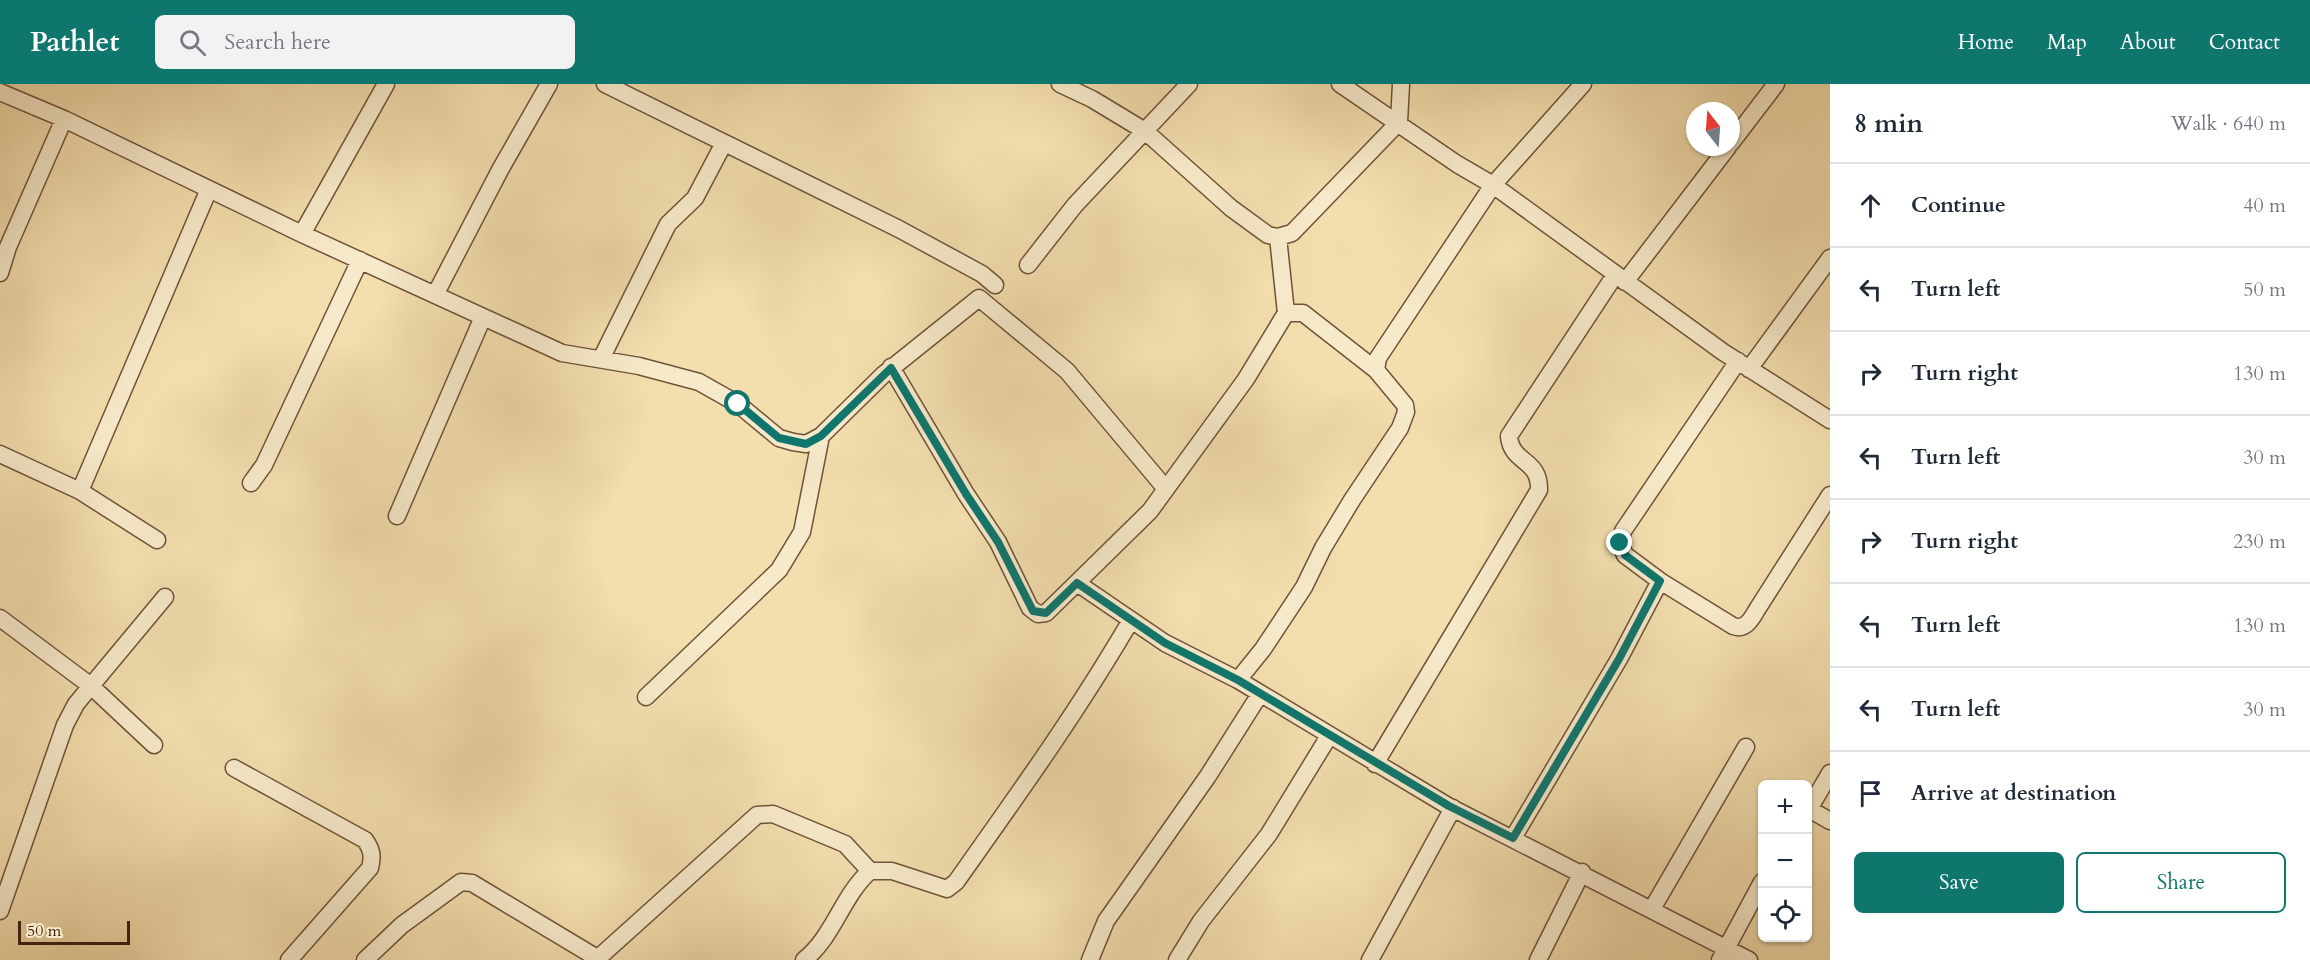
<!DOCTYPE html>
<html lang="en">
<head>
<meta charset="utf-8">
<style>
	:root { --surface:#fff; --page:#f2f2f3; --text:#1f2937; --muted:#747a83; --line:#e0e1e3; --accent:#0f766e }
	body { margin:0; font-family:Cardo,serif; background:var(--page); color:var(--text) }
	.controls { position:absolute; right:18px; bottom:18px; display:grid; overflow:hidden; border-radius:9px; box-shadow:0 2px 4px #0004 }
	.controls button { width:54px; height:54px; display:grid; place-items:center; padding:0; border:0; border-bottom:2px solid var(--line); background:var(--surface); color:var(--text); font:30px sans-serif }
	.compass { position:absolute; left:1686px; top:18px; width:54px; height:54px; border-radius:50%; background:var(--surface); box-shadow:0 2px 4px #0004; rotate:343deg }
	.scale { position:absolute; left:18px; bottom:15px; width:112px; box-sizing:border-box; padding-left:6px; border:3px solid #452412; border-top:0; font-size:16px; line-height:21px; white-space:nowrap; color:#452412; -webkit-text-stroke:4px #f7eaca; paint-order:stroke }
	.stop { position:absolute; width:18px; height:18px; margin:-14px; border:4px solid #0f766e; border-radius:50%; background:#fff }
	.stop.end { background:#0f766e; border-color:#fff; box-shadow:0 2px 6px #0008 }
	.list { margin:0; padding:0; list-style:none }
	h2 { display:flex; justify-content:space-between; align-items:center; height:78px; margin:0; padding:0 24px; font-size:26px }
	h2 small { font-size:20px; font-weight:400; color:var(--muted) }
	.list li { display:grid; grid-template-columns:39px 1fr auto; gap:18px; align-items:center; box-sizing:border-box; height:84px; padding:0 24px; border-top:2px solid var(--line) }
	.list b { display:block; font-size:22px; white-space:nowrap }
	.list em { font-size:20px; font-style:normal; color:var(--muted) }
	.actions { display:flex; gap:12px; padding:18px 24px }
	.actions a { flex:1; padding:14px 0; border:2px solid var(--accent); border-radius:9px; text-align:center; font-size:21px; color:var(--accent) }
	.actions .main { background:var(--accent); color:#fff }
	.icon { flex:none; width:33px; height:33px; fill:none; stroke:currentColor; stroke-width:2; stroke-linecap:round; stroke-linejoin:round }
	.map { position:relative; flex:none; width:1830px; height:876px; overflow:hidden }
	header { display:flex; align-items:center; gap:36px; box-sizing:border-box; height:84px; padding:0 30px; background:var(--accent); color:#fff }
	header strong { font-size:28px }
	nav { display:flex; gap:33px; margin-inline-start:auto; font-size:21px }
	.search { width:420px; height:54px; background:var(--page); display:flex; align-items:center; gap:15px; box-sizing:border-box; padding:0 21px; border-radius:9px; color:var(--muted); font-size:22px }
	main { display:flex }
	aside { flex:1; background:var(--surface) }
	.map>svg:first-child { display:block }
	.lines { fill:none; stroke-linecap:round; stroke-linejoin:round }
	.street-casing { stroke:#705239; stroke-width:19 }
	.street { stroke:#f7eaca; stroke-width:16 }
	.route { stroke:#0f766e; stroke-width:8 }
</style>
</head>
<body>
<header>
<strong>Pathlet</strong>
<div class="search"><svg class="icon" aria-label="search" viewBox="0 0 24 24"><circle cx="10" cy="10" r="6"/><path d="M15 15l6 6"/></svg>Search here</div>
<nav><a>Home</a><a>Map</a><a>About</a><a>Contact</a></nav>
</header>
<main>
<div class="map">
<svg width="1830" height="876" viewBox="0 0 1830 876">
	<rect width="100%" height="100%" fill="#f3dead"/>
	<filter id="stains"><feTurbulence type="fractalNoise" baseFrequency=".00333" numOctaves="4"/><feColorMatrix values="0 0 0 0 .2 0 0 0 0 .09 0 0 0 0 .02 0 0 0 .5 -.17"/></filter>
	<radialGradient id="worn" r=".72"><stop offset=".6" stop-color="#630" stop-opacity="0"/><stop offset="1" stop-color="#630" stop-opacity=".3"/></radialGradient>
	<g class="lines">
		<g class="street-casing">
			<path id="street" d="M605 0 899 145 982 190 995 201
				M1060 0 1092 15 1145 47 1231 124 1268 151 1278 153 1292 149 1399 38 1401 0
				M1340 0 1457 80 1493 101 1723 268 1830 336
				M0 8 64 35 302 150 562 269 639 282 699 298 738 320 779 354 793 358 806 360 821 352 883 291 979 214 1067 287 1166 405
				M1731 59 1776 0
				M302 150 386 0
				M1028 181 1075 121 1189 0
				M0 189 8 163 64 35
				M1625 198 1728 63
				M435 211 500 86 549 0
				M1286 229H1303L1376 286
				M601 275 668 140 695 114 724 59
				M1738 277 1623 447 1620 459 1625 471 1660 497 1733 542C1746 547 1752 534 1758 524L1830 411
				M891 283 966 410 998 458 1030 524 1038 530 1046 529 1150 427 1246 295 1286 229 1278 153
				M1749 285 1830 174
				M0 370 80 407 157 456
				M251 399 264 381 360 176
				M80 407 209 105
				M397 432 483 233
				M1077 499 1165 559 1238 596 1448 722 1749 876
				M0 534 91 602 154 661
				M1238 596 1263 565 1304 503 1323 464 1352 416 1400 344 1406 328 1405 321 1376 286 1378 274 1493 101 1583 0
				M646 613 779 486 802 448 821 352
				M1375 680 1539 406C1540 374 1511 380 1509 352L1615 191
				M234 684 365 756C372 766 373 772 370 784L289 876
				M1809 725 1830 737
				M1808 727 1830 689
				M1513 754 1619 575 1660 497
				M1652 825 1746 663
				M0 827 65 641 76 620 165 513
				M365 876 402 841 461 798 472 799 597 874
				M596 876 757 731 773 730 845 760 870 787
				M804 876C834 852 842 812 870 787H892L947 805 956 798C1017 712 1078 627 1131 536
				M1090 876 1106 837 1208 692 1260 610
				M1177 876 1201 837 1269 750 1329 652
				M1370 876 1453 724
				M1538 876 1582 788
				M1720 876 1762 798"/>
		</g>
		<use href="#street" class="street"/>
	</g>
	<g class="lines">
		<path class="route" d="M738 320 779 354 806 360 821 352 891 284 966 410 998 458 1033 527 1046 529 1077 499 1165 559 1238 596 1449 722 1513 754 1619 575 1660 497 1625 471 1620 459"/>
	</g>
	<rect width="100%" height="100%" filter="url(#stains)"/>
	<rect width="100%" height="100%" fill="url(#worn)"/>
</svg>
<div class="controls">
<button>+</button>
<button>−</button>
<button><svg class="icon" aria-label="locate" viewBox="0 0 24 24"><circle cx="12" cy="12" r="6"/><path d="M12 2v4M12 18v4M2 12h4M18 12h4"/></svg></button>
</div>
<svg class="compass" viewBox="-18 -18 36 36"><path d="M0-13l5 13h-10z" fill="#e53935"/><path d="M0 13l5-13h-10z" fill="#747a83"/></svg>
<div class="scale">50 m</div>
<div class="stop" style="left:738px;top:320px"></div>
<div class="stop end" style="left:1620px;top:459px"></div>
</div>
<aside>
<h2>8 min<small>Walk · 640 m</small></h2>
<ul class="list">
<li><svg class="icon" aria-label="ahead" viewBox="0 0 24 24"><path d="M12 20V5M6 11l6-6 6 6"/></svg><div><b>Continue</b></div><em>40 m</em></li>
<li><svg class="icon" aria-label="left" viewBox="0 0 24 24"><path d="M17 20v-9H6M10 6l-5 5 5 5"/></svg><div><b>Turn left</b></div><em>50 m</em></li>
<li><svg class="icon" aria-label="right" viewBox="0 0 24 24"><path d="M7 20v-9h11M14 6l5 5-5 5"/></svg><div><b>Turn right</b></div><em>130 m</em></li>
<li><svg class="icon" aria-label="left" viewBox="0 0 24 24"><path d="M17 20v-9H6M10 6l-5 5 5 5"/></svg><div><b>Turn left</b></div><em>30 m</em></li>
<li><svg class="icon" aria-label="right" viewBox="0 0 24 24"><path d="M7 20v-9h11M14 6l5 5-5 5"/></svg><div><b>Turn right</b></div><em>230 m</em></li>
<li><svg class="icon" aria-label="left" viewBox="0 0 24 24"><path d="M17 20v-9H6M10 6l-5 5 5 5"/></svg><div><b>Turn left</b></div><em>130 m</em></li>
<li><svg class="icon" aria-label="left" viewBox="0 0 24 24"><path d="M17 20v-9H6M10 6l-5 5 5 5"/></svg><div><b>Turn left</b></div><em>30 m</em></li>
<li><svg class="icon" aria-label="arrive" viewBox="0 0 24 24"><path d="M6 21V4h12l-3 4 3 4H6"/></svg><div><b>Arrive at destination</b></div></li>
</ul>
<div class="actions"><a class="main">Save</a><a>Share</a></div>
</aside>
</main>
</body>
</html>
